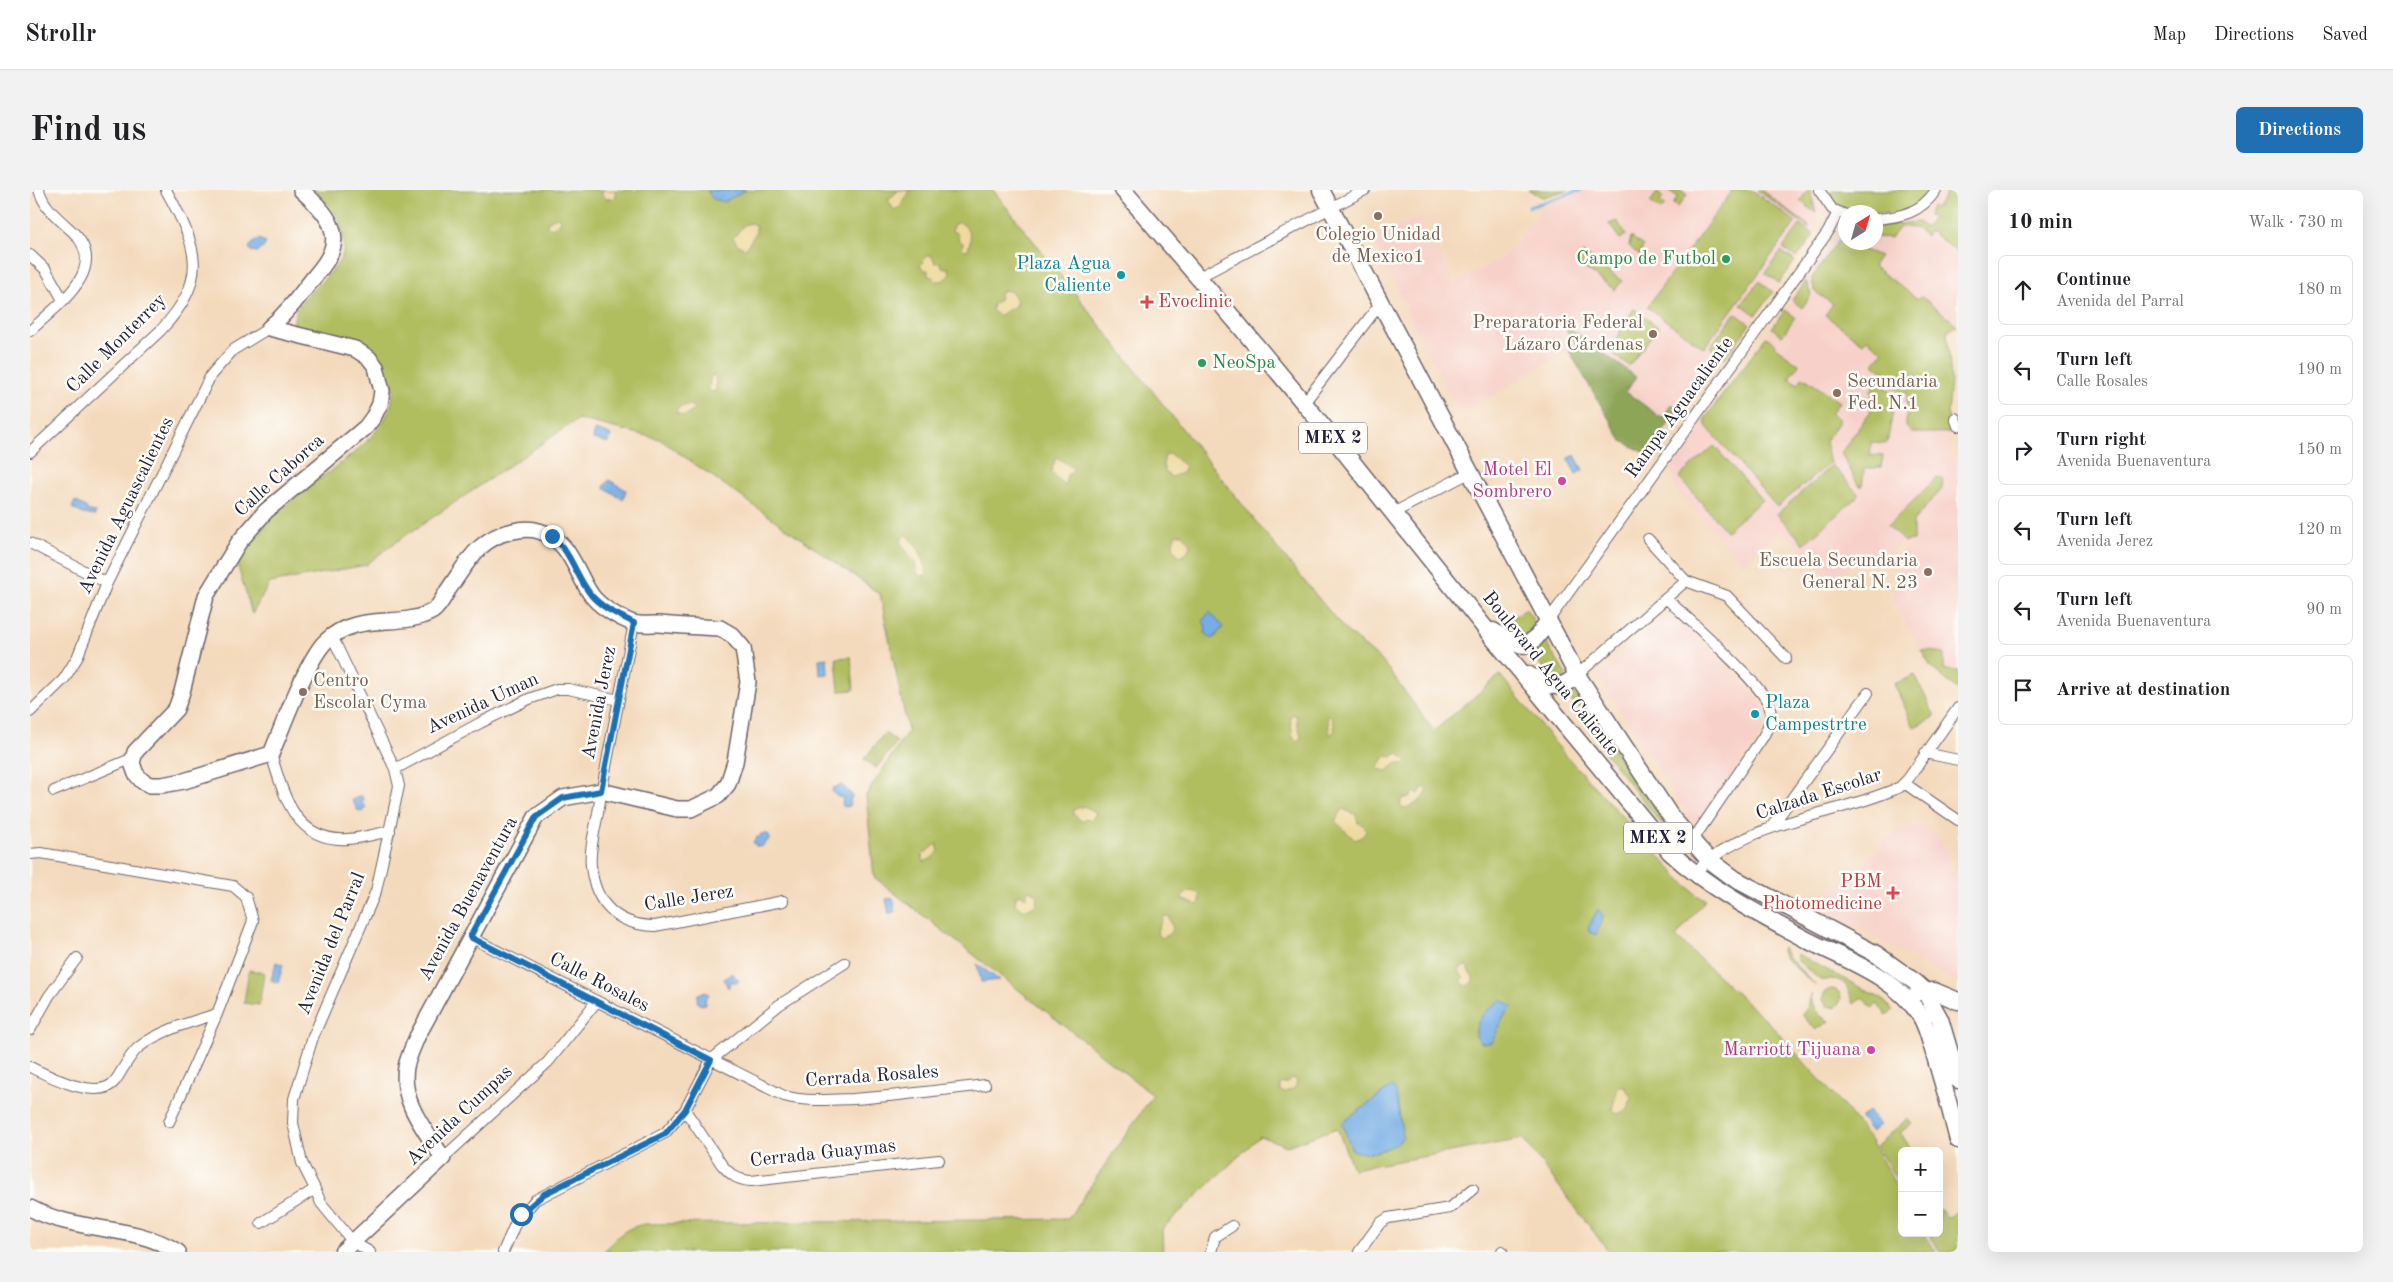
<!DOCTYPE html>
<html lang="en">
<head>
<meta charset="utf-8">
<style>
	:root { --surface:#fff; --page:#f2f2f2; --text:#202124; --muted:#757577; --line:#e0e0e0; --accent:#1f6fb2 }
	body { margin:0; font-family:"Old Standard TT",serif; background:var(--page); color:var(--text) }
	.controls { position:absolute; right:15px; bottom:15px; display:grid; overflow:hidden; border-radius:8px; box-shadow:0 5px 20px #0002 }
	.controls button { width:45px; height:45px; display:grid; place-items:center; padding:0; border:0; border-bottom:1px solid var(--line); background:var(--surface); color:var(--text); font:25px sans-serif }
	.compass { position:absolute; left:1808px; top:15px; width:45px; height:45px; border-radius:50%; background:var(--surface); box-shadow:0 5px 20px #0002; rotate:37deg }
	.stop { position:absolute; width:15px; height:15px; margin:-11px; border:4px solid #1f6fb2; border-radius:50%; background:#fff }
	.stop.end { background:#1f6fb2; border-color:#fff; box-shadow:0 1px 5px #0008 }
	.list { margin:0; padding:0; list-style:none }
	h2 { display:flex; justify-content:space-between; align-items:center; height:65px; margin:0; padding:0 20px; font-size:21px }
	h2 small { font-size:16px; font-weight:400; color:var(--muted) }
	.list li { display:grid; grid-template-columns:32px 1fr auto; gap:15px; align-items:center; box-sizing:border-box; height:70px; margin:0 10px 10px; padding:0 10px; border:1px solid var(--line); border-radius:8px }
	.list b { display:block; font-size:19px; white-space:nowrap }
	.list p { margin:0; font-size:16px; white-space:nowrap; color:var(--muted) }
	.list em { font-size:16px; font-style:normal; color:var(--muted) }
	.icon { flex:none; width:28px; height:28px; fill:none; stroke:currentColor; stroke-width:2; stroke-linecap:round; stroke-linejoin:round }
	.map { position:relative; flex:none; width:1928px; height:1062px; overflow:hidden; border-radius:8px }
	header { display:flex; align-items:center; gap:30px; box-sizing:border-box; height:70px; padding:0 25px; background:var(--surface); border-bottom:1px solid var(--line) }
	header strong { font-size:24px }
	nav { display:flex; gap:28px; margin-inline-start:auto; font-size:18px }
	.intro { display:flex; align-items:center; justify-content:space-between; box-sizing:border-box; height:120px; padding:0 30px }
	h1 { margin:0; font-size:35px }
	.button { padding:12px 22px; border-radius:8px; background:var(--accent); color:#fff; font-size:18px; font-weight:700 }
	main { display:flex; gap:30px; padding:0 30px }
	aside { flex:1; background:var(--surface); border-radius:8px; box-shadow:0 5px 20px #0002 }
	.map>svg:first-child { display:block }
	.built { fill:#f7d1c9; fill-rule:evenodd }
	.green { fill:#b1be60; stroke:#6a704e }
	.forest { fill:#8ca556; stroke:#576448 }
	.sand { fill:#eeda9e; stroke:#887e6c }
	.water { fill:#76ade4; stroke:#4c6890 }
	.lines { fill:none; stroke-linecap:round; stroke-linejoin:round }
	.stream { stroke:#76ade4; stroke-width:3 }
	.street-casing { stroke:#6c6268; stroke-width:12 }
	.secondary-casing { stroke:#6c6268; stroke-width:18 }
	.primary-casing { stroke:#6c6268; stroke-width:19 }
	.street { stroke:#fff; stroke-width:10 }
	.secondary { stroke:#fff; stroke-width:15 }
	.primary { stroke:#fff; stroke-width:16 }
	.route { stroke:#1f6fb2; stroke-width:6 }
	.education-dot { fill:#8d6e63; stroke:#fdfcf7; stroke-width:2 }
	.leisure-dot { fill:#2e9e5b; stroke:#fdfcf7; stroke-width:2 }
	.culture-dot { fill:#0f9aa8; stroke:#fdfcf7; stroke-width:2 }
	.health-dot { fill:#e0444e; stroke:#fdfcf7; stroke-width:2 }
	.hotel-dot { fill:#d1479c; stroke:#fdfcf7; stroke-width:2 }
	.labels { text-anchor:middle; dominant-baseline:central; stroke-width:5; stroke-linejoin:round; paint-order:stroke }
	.shield { fill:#fdfcf7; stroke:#646373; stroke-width:1 }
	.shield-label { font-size:18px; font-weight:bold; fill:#22223b }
	.education-label { font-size:19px; fill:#785e54; stroke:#fdfcf7; text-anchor:end }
	.leisure-label { font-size:19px; fill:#27864d; stroke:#fdfcf7; text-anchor:end }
	.culture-label { font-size:19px; fill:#0d838f; stroke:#fdfcf7; text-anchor:end }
	.health-label { font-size:19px; fill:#be3a42; stroke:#fdfcf7; text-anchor:start }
	.street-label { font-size:19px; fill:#22223b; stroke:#fdfcf7 }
	.hotel-label { font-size:19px; fill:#b23c85; stroke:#fdfcf7; text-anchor:end }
</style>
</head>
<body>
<header>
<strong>Strollr</strong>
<nav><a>Map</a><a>Directions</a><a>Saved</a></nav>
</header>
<div class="intro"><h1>Find us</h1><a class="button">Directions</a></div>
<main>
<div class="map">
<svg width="1928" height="1062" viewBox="0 0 1928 1062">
	<rect width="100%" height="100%" fill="#fdfcf7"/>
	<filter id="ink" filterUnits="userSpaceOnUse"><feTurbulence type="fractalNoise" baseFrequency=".02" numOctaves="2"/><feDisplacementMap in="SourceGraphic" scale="10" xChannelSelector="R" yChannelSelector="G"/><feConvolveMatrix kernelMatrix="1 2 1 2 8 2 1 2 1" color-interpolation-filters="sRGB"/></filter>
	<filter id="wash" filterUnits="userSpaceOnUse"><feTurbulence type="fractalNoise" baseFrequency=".0096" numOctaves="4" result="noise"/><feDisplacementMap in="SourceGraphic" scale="20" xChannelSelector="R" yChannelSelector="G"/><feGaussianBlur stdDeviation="1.12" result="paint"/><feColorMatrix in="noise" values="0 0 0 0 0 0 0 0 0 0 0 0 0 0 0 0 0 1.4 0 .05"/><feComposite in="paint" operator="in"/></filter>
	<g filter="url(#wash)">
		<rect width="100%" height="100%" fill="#f4dabd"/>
		<path class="built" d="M1558 0H1928V135L1917 141 1921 190 1918 224 1922 271 1928 273V500L1901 477 1863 412 1873 352 1843 376 1833 367 1802 392 1752 339 1713 374 1646 299 1640 274 1736 147 1814 38 1787 21V34L1784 45 1623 267 1592 251 1539 161 1430 224 1375 119 1377 117 1342 49 1389 27 1424 94 1469 70 1487 53 1517 13ZM1816 22H1846V52H1816Z
			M1633 428H1644L1650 430 1729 509 1737 521 1732 544 1667 632 1661 631 1569 487Z
			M1893 635 1901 640 1920 665 1917 670 1928 691V793L1785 715 1869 640Z"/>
		<path class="green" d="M284 0H963L1242 352 1314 439 1352 471 1404 541 1470 485 1535 565 1654 693 1668 706 1676 709 1646 747 1741 835 1817 920 1841 951 1872 1006V1043H1894L1906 1062H1579L1493 949 1323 979 1307 938 1257 956 1230 946 1132 1039 1133 1062H574C585 1047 596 1037 615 1034L1038 1029 1123 905 844 687 836 605 878 541 850 404 629 249 548 229 359 357 336 375 240 393 222 424 206 370C224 344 247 322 272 302 301 279 361 245 363 204 364 195 359 187 354 180 351 173 347 166 342 160 320 138 285 153 264 134 262 106 306 89 313 63 314 59 313 52 313 48 312 27 299 13 284 0Z
			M1498 0H1538L1513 7Z
			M1638 0H1651L1657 5 1648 17 1643 14 1648 7Z
			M1703 0H1722L1766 32 1674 158 1617 117Z
			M1727 0H1731L1780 37 1779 38Z
			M1778 0H1780L1786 23 1770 11Z
			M1803 0H1899L1885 17 1873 24 1820 22 1798 8Z
			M1919 0H1928V62L1900 41 1896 46 1886 38 1870 37 1861 48 1846 47V36L1888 32 1896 38 1903 28 1898 25 1902 17 1906 19Z
			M1627 3 1633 7 1630 12 1635 16 1631 20 1620 12Z
			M1587 31 1596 45 1590 49 1579 34Z
			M1770 35 1784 45 1767 68 1753 58Z
			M1601 47 1613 56 1610 66 1599 56Z
			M1811 47 1815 48 1816 52 1822 53 1821 55 1850 66 1843 76 1888 109 1891 106 1927 135 1917 141 1921 190 1918 224 1920 243H1882L1876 237 1877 203 1870 202 1851 190 1856 183 1844 174 1853 161 1837 149 1833 153 1795 125 1803 114 1784 101 1782 88Z
			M1751 61 1765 71 1749 93 1735 83Z
			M1553 63 1592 91 1585 100 1546 72Z
			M1729 91 1743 102 1726 125 1711 114Z
			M1776 91 1781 105 1772 118 1762 110Z
			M1604 119 1628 137 1599 176 1582 163 1593 134Z
			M1755 120 1765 127 1752 146 1742 138Z
			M1705 123 1720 134 1695 168 1680 157Z
			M1736 147 1746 154 1745 157 1769 174 1759 188 1768 194 1773 187 1809 212 1801 224 1810 230 1795 252 1800 273 1747 317 1677 237 1674 230Z
			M1847 191 1866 205 1857 253 1841 252 1840 265 1853 266 1851 277 1834 279 1832 297 1828 294 1811 263 1842 219 1836 214 1843 204 1840 202Z
			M1684 256 1732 310 1696 341 1649 287Z
			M1802 275 1829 305 1774 354 1747 324Z
			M1907 287 1913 290 1912 299 1883 331V350L1874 352 1858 336Z
			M1496 419 1506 434V440L1493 448 1482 439 1477 431Z
			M1514 449 1536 485 1534 488 1522 489 1498 461 1505 459Z
			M1891 460 1914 463V480L1928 481V500L1901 477Z
			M821 467 824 500 809 501 806 468Z
			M1885 485 1905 527 1884 537 1864 494Z
			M1541 498 1556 520 1545 515 1536 503Z
			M855 543 867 552 846 578 834 569Z
			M1566 545 1573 549 1583 559 1647 649 1665 668 1645 651 1576 564Z
			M1753 758 1757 766 1786 796 1754 767 1752 761Z
			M1767 764 1852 809 1863 820 1857 825 1847 814 1842 818 1832 807 1824 814C1819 803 1818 789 1801 789 1797 789 1794 791 1790 790L1767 770Z
			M219 780 234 783 229 815 214 813Z
			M1793 808a9 9 0 1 1 18 0a9 9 0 1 1-18 0Z
			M1781 804C1782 818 1787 825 1799 831L1786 840 1772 825 1778 817Z
			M1877 929 1882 933 1870 943 1883 961H1872V998L1846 956Z
			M1909 1018 1917 1028 1928 1021V1062H1910L1899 1043H1909Z"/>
		<path class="forest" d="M1530 131 1606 187 1596 202 1632 228 1642 214 1649 219 1617 264 1592 251 1539 161 1547 155Z"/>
		<path class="sand" d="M574 0H585L586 8 576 9 571 3Z
			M869 0 880 1 870 17 864 20 858 10Z
			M527 27 531 30 530 33 522 38 517 36 518 31Z
			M929 32C939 36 943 49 938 59L935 60 932 59 933 53 929 51 927 43 922 41 923 35Z
			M721 33 726 36V43L716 58 709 56 703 48 714 35Z
			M898 65 902 66 905 73 910 72 913 78H919L920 85 912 91H905L903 87 898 86V80H893L890 75Z
			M974 100 982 102 987 110 985 116 968 126 962 120 963 114 969 110 970 103Z
			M683 185 686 188V201L681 202 679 201 680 187Z
			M660 215 664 218 661 223 654 226 646 223 649 217Z
			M1140 264 1155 276 1152 283 1141 287 1135 282 1133 275 1135 265Z
			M1026 267 1043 278V281L1037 285 1035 296 1021 282Z
			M875 344C884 348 900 377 896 385L891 386 887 383 885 373 870 352Z
			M1146 344H1153L1161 354 1157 362 1152 367C1142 361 1141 354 1146 344Z
			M1262 524 1267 526C1266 533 1270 540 1271 547L1268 551 1263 548 1260 527Z
			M1297 526 1302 527 1305 540 1300 545Z
			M1368 563 1377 571 1375 574 1367 573 1357 581 1347 579 1356 565 1361 567Z
			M1393 597 1398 600C1395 609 1381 619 1372 618L1370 616 1372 609 1379 607 1384 602 1389 604Z
			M1054 616 1066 623 1062 630 1056 628 1053 632 1043 624V620Z
			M1313 619 1326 625 1328 633 1333 635 1336 641 1333 646 1325 650 1305 631Z
			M907 654 909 661 902 668 894 672 892 665Z
			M1000 700 1008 705 1006 715C998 720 991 721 985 714L986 706 990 704 997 708V702Z
			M1160 701 1170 703V712L1167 715 1152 709 1153 706Z
			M1134 726H1139L1143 739 1138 745 1132 748 1128 745 1127 741Z
			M1437 776 1443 787V792L1437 796 1431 792 1434 787 1429 782 1431 777Z
			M1263 888 1267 891 1265 898 1255 902 1250 901V894L1257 893Z
			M1590 896H1594L1601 907 1598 919 1588 924 1582 919 1588 898Z"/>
		<path class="water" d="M716 0 694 12 683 9 677 1Z
			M228 49 236 52 234 57 227 62 221 61 219 57Z
			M565 240 581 245 579 253 563 249Z
			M1545 265 1553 280 1546 284 1538 269Z
			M579 290 596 300 593 310 574 297Z
			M45 311 57 318 56 320 65 322V326L53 324 42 318Z
			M1180 422 1193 437 1183 449 1175 443 1176 437 1172 431Z
			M797 468 798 484 790 485 789 469Z
			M812 595 822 605 819 616 814 617 812 615 813 608 808 607 802 602 803 598Z
			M331 605 334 610 331 612 336 617 332 622 328 621 322 610Z
			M730 644H738L740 649 731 657 726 656 723 652 727 647H732Z
			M863 708 865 716 863 719 866 721 859 724 856 709Z
			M1568 719 1573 726 1566 745 1559 742 1558 738Z
			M246 772 253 775 248 793 241 790Z
			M947 774 969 790 951 792Z
			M702 783 709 791 706 793 702 791 698 798 694 789Z
			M676 801 679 805 675 809 676 814 670 815 667 811 668 804Z
			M1472 810 1483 817C1470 827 1470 840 1461 853H1452L1446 847C1444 830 1458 817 1472 810Z
			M1362 896 1366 902 1373 947C1362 960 1338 967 1322 960L1312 933Z
			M1838 921 1850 935 1841 942 1830 928Z"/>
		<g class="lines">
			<path class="stream" d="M1499 17 1551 0"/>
		</g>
	</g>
	<g filter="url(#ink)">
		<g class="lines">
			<g class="street-casing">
				<path id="street" d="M1789 0 1802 19 1816 25
					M1846 29C1871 27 1891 23 1906 0
					M0 65 16 80 33 110
					M1167 88 1335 0
					M0 141C26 116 82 79 42 41 29 29 14 18 9 0
					M1274 213 1350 114
					M1925 228 1928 236
					M0 262 130 141C180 88 168 58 136 0
					M1363 323 1439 283
					M1618 349 1656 391 1697 406 1756 468
					M0 353 77 393
					M1637 409C1657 428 1735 496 1740 518 1742 528 1738 538 1733 547L1662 651
					M1518 431 1798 42 1808 22
					M604 433C592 496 578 560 568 623 565 639 559 660 561 676 565 714 587 735 625 736L753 711
					M302 446 365 579 369 596 346 701 283 847 264 909 263 933 272 973 285 999 291 1013 323 1052 340 1062
					M1547 485 1656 391
					M0 522 34 489 47 468 77 393 181 185 203 160 239 138
					M1895 563 1928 570
					M241 564C254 605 264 652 318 649 332 648 346 644 360 641
					M365 579 450 533 499 509 527 499H538L589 510
					M1874 593 1928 630
					M24 601 103 568
					M1742 636 1838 503
					M0 664 11 663 203 696 216 707 223 731 187 824 139 932
					M1663 684C1720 628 1801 628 1870 597L1878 589 1928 518
					M440 747 754 906C777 912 800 910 823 909 868 906 911 900 955 895
					M0 840 19 806 47 768
					M0 877C19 886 69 912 85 891 93 880 99 865 109 857 131 840 161 832 187 824
					M655 920 692 975C701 985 707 990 721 991L909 970
					M413 968 518 872 567 811
					M231 1033 285 999
					M473 1062 486 1032 505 1010 635 943 655 920 681 870 749 815 815 773
					M1181 1062 1185 1047 1202 1036
					M1329 1062 1350 1033 1358 1028 1420 1018 1443 999
					M1472 1062V1061"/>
			</g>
			<g class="secondary-casing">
				<path id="secondary" d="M239 138 325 159 339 168 346 177 352 201 350 214 344 226 336 237 236 321 209 352 176 406 152 502 146 519 105 562 102 573 106 584 112 591 120 595H132L154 591 241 564C253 536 276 472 295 452 327 420 370 440 403 421 409 417 414 407 418 400 437 373 448 348 483 341 491 339 500 338 509 341 539 349 545 380 560 403 568 416 589 428 603 433 611 435 622 434 630 434 650 436 670 437 690 438L702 445 713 458 718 492 705 572 698 594 688 606 661 619H647L571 601 533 608 506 627 387 847C383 857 378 867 376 877 370 912 396 941 413 968L312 1062
					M239 138C256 124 268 108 281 91 288 82 297 73 301 62 312 36 288 15 271 0
					M0 1018C49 1044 102 1033 148 1062"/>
			</g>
			<g class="primary-casing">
				<path id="primary" d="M1093 0 1209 135 1308 254 1463 448 1640 662C1681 700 1728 724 1777 750 1816 770 1867 787 1891 827 1897 837 1900 851 1904 863 1913 892 1921 921 1928 950
					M1291 0 1547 485 1641 627 1678 669 1705 689 1846 764 1885 792 1894 800 1910 829 1928 890
					M1463 441C1493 460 1498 462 1518 431
					M1497 484C1518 496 1528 503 1547 485
					M1888 802 1904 801 1928 811"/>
			</g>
			<use href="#street" class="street"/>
			<use href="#secondary" class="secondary"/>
			<use href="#primary" class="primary"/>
		</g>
	</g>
	<g class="lines" filter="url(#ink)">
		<path class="route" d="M491 1024 514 1004 635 944 655 920 681 870 440 747 506 627 533 608 571 601 604 433C589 425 572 418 561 405 546 386 541 362 522 346"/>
	</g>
	<g class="education-dot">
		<circle cx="1348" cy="26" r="5"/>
		<circle cx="1623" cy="144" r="5"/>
		<circle cx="1807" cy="203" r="5"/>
		<circle cx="1898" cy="382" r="5"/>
		<circle cx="273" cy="502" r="5"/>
	</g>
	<g class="leisure-dot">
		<circle cx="1696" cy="69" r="5"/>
		<circle cx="1172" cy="173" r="5"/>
	</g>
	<g class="culture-dot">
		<circle cx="1091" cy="85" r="5"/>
		<circle cx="1725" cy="524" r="5"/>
	</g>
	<g class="health-dot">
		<path d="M1114.5 104.5h5v5h5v5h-5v5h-5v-5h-5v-5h5z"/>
		<path d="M1860.5 695.5h5v5h5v5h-5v5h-5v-5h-5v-5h5z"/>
	</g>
	<g class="hotel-dot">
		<circle cx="1532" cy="291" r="5"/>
		<circle cx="1841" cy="860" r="5"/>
	</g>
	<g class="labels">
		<g class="shield">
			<rect x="1269" y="232.5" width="68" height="31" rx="4"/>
			<rect x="1594" y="632.5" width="68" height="31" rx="4"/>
		</g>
		<g class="shield-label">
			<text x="1303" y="248">MEX 2</text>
			<text x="1628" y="648">MEX 2</text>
		</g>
		<g class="education-label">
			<text x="1348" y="45" text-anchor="middle">Colegio Unidad<tspan x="1348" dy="22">de Mexico1</tspan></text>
			<text x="1613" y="133">Preparatoria Federal<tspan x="1613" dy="22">Lázaro Cárdenas</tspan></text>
			<text x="1817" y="192" text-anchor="start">Secundaria<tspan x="1817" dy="22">Fed. N.1</tspan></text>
			<text x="1888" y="371">Escuela Secundaria<tspan x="1888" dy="22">General N. 23</tspan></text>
			<text x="283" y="491" text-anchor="start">Centro<tspan x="283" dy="22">Escolar Cyma</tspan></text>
		</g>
		<g class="leisure-label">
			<text x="1686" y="69">Campo de Futbol</text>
			<text x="1182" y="173" text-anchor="start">NeoSpa</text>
		</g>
		<g class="culture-label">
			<text x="1081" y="74">Plaza Agua<tspan x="1081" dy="22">Caliente</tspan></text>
			<text x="1735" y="513" text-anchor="start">Plaza<tspan x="1735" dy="22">Campestrtre</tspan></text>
		</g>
		<g class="health-label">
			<text x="1128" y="112">Evoclinic</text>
			<text x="1852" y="692" text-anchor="end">PBM<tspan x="1852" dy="22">Photomedicine</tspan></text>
		</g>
		<g class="street-label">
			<text transform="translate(87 154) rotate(-45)">Calle Monterrey</text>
			<text transform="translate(1650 218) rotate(-54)">Rampa Aguacaliente</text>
			<text transform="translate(250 286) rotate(-42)">Calle Caborca</text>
			<text transform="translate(97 316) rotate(-64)">Avenida Aguascalientes</text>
			<text transform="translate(1520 484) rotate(51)">Boulevard Agua Caliente</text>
			<text transform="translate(570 513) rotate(-79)">Avenida Jerez</text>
			<text transform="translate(453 514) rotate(-25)">Avenida Uman</text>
			<text transform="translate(1789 605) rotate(-18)">Calzada Escolar</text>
			<text transform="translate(439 709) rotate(-61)">Avenida Buenaventura</text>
			<text transform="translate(659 709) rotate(-9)">Calle Jerez</text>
			<text transform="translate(302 754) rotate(-68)">Avenida del Parral</text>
			<text transform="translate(569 793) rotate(27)">Calle Rosales</text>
			<text transform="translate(842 887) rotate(-4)">Cerrada Rosales</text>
			<text transform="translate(430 926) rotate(-43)">Avenida Cumpas</text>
			<text transform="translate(793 964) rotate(-6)">Cerrada Guaymas</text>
		</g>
		<g class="hotel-label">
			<text x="1522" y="280">Motel El<tspan x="1522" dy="22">Sombrero</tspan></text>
			<text x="1831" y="860">Marriott Tijuana</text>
		</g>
	</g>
</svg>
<div class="controls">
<button>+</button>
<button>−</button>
</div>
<svg class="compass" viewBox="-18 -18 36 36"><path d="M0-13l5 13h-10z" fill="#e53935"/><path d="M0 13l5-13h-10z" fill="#757577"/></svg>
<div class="stop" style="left:491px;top:1024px"></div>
<div class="stop end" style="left:522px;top:346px"></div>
</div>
<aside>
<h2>10 min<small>Walk · 730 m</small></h2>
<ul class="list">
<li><svg class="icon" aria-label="ahead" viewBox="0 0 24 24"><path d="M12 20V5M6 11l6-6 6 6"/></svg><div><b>Continue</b><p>Avenida del Parral</p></div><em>180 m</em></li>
<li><svg class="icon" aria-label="left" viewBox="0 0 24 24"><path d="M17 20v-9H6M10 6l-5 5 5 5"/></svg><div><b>Turn left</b><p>Calle Rosales</p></div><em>190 m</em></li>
<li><svg class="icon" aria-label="right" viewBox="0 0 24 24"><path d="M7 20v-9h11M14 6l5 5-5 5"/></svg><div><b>Turn right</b><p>Avenida Buenaventura</p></div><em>150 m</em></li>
<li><svg class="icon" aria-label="left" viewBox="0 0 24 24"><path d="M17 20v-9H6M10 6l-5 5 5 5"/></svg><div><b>Turn left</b><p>Avenida Jerez</p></div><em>120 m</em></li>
<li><svg class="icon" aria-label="left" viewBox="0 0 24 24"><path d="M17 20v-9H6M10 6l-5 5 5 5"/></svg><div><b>Turn left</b><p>Avenida Buenaventura</p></div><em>90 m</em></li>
<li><svg class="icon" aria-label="arrive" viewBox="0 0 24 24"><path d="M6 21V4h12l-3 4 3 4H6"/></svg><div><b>Arrive at destination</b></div></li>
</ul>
</aside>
</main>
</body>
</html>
